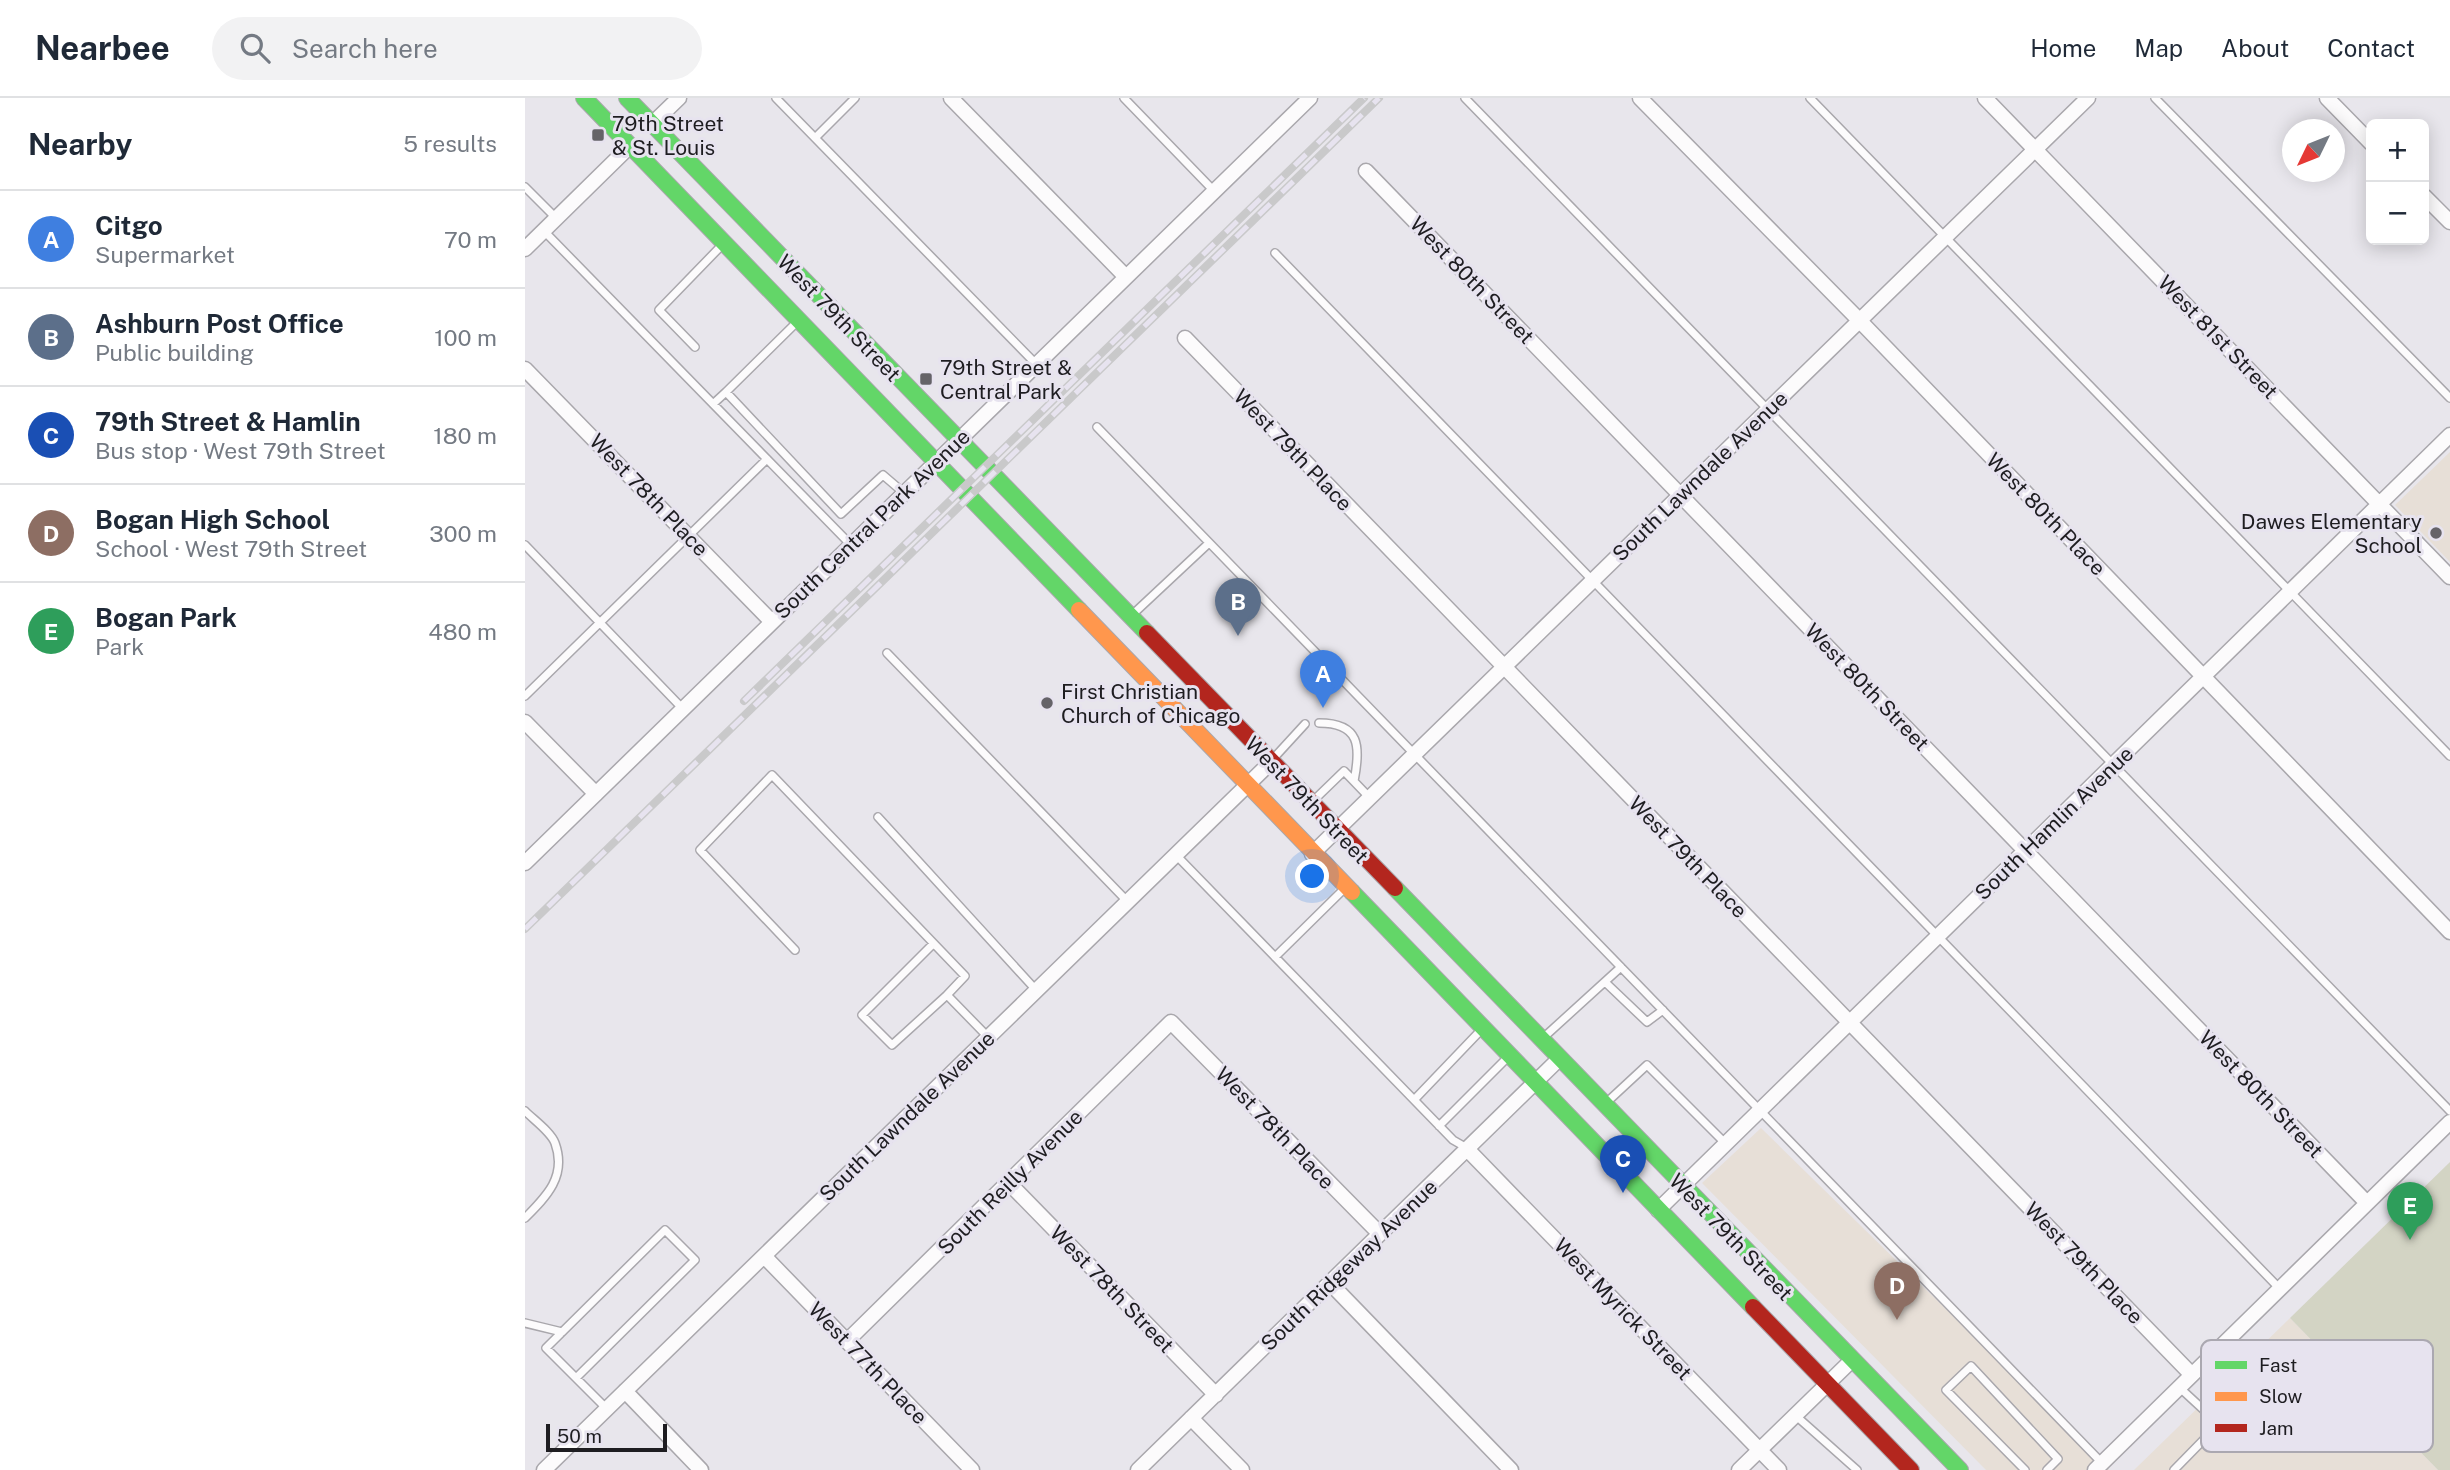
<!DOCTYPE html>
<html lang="en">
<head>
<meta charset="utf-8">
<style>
	:root { --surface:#fff; --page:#f2f2f3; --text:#1f2937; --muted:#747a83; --line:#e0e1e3; --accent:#0f766e }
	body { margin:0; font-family:"Public Sans",sans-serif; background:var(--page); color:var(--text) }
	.controls { position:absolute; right:21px; top:21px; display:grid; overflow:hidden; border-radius:10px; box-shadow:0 4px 18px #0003 }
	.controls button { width:63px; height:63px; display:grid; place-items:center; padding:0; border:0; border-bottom:2px solid var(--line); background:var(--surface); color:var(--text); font:35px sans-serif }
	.compass { position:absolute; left:1757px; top:21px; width:63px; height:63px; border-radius:50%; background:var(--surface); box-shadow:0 4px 18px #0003; rotate:227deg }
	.scale { position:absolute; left:21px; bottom:18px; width:121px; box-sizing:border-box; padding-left:7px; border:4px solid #1e1d21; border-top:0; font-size:19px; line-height:24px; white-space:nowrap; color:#1e1d21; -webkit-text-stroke:5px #e7e3ef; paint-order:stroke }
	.you { position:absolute; left:788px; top:779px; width:24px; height:24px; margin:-18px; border:5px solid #fff; border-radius:50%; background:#1a73e8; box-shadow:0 0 0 10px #1a73e833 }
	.badge { display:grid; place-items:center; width:46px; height:46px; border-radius:50%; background:var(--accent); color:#fff; font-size:23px; font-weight:700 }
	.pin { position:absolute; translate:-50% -58px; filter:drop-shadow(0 2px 4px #0008) }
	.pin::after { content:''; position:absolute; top:37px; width:24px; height:21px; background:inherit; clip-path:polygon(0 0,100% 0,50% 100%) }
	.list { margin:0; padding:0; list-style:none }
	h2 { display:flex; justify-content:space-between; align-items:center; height:91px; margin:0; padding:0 28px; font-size:30px }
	h2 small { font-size:23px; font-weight:400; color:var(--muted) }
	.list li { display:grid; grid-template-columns:46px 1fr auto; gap:21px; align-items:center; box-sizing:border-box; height:98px; padding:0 28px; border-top:2px solid var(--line) }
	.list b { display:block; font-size:26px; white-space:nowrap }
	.list p { margin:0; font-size:23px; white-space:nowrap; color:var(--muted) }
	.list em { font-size:23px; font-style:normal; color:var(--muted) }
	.icon { flex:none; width:38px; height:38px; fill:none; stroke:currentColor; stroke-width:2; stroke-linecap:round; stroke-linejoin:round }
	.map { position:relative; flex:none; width:1925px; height:1372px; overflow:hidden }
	header { display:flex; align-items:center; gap:42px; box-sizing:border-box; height:98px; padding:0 35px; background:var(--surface); border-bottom:2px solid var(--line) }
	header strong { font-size:33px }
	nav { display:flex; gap:38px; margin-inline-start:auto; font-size:24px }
	.search { width:490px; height:63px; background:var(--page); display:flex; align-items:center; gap:18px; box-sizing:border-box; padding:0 24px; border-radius:38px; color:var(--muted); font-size:26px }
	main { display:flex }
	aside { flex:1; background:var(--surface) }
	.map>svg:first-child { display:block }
	.education { fill:#e7dfd7 }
	.green { fill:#d3d4c4 }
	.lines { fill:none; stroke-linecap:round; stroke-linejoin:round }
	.lane-casing { stroke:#a9a7ac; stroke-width:10 }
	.street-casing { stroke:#a9a7ac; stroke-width:17 }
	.fast-casing { stroke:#a9a7ac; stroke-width:18 }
	.slow-casing { stroke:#a9a7ac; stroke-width:18 }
	.jam-casing { stroke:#a9a7ac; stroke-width:18 }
	.lane { stroke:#fcfbfc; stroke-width:7 }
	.street { stroke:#fcfbfc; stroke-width:14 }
	.fast { stroke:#63d668; stroke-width:16 }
	.slow { stroke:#ff974d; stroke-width:16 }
	.jam { stroke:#b3261e; stroke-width:16 }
	.rail-casing { stroke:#c9c9ca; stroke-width:8 }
	.rail { stroke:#e7e3ef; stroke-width:5; stroke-dasharray:16; stroke-linecap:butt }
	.poi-dot { fill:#656368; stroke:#e7e3ef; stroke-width:2.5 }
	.labels { text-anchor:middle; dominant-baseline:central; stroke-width:6; stroke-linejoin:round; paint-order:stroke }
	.poi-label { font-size:21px; fill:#1e1d21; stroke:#e7e3ef; text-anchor:start }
	.street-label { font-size:21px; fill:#1e1d21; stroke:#e7e3ef }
	.key { fill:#e7e3ef; stroke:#aba8b1; stroke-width:2 }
	.key-label { font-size:19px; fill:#1e1d21 }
</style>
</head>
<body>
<header>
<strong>Nearbee</strong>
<div class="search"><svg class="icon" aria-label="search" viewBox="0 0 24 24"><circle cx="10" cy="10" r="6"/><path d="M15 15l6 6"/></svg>Search here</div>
<nav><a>Home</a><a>Map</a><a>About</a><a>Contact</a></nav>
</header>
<main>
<aside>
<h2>Nearby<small>5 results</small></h2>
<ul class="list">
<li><span class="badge" style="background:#3f7fe0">A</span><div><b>Citgo</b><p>Supermarket</p></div><em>70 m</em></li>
<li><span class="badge" style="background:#5c6f8a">B</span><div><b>Ashburn Post Office</b><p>Public building</p></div><em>100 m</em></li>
<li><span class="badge" style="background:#1a4fb4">C</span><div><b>79th Street &amp; Hamlin</b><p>Bus stop · West 79th Street</p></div><em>180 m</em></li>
<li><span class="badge" style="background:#8d6e63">D</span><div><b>Bogan High School</b><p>School · West 79th Street</p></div><em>300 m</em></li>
<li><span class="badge" style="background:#2e9e5b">E</span><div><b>Bogan Park</b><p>Park</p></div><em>480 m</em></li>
</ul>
</aside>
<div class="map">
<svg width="1925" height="1372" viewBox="0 0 1925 1372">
	<rect width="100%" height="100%" fill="#e8e6ec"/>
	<path class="education" d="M1925 354V464L1870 407Z
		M1236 1030 1572 1359 1584 1372H1461L1177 1085Z
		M1765 1220 1913 1372H1609Z"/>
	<path class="green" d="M1925 1064V1372H1913L1765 1220Z"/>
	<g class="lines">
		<g class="lane-casing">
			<path id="lane" d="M251 0 511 266
				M599 0 689 93
				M940 0 1925 1013
				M1285 0 1925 658
				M1630 0 1925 300
				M290 40 330 0
				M0 89 31 120
				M19 133 326 447
				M750 155 1755 1191
				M170 249 134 212 198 146
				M201 294 273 223
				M188 306 201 294 316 416 358 377 379 395
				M572 329 1577 1365
				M0 447 158 611
				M607 517 684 445
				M362 555 602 803
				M0 598 242 361
				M794 625C835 625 836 648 829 683
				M747 662 780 626
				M788 703 819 673 844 699
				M353 719 511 892
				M651 757 928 1042 942 1050
				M408 846 337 917 367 947 422 897
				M270 852 175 752 247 677 440 878 422 897 463 939
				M750 859 819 791
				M1080 884 1122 924 1138 912
				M1018 940 1096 869
				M889 1002 957 931
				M1081 1005 1122 967 1200 1045
				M0 1013C9 1022 26 1034 30 1045 42 1078 22 1098 0 1120
				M914 1028 983 959
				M0 1225 37 1234
				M51 1280 170 1162 140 1132 21 1250 82 1311
				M1270 1317 1332 1372
				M1694 1326 1771 1250
				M1500 1372 1421 1292 1446 1268 1533 1361 1522 1372
				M1649 1372 1694 1326 1655 1290"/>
		</g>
		<g class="street-casing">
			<path id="street" d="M426 0 601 179
				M1115 0 1334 222 1925 834
				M1460 0 1925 479
				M1802 0 1846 45
				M127 26 154 0
				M841 73 1842 1105
				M1899 98 1925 124
				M0 151 105 48
				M660 240 1667 1277
				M0 271 247 524
				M0 624 71 696
				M787 756 1563 0
				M0 765 785 0
				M942 1051 1254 1372
				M484 1085 691 1297
				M1133 1112 1925 337
				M239 1158 447 1372
				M805 1185 986 1372
				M322 1243 646 924 855 1136
				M100 1293 176 1372
				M666 1320 717 1372
				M19 1372 745 665
				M613 1372 1034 961
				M1214 1372 1327 1262
				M1570 1372 1925 1024"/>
		</g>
		<g class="fast-casing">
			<path id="fast" d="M59 0 554 512
				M102 0 622 535
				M870 790 1435 1372
				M827 794 1228 1209"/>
		</g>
		<g class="slow-casing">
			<path id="slow" d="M554 512 827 794"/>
		</g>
		<g class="jam-casing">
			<path id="jam" d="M622 535 870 790
				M1228 1209 1386 1372"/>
		</g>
		<use href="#lane" class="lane"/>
		<use href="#street" class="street"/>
		<use href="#fast" class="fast"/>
		<use href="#slow" class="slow"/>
		<use href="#jam" class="jam"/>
		<g class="rail-casing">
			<path id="rail" d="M219 603 839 0
				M0 831 854 0"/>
		</g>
		<use href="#rail" class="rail"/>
	</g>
	<g class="poi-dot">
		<rect x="66" y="30" width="14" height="14" rx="3.5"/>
		<rect x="394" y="274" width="14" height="14" rx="3.5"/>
		<circle cx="1911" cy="435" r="7"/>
		<circle cx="522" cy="605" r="7"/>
	</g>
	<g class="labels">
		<g class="poi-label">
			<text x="87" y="25">79th Street<tspan x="87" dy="24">&amp; St. Louis</tspan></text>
			<text x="415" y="269">79th Street &amp;<tspan x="415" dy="24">Central Park</tspan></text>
			<text x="1897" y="423" text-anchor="end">Dawes Elementary<tspan x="1897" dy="24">School</tspan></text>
			<text x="536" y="593">First Christian<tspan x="536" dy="24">Church of Chicago</tspan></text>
		</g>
		<g class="street-label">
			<text transform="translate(947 182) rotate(46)">West 80th Street</text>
			<text transform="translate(314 220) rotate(46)">West 79th Street</text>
			<text transform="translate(1693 239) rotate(46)">West 81st Street</text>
			<text transform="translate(768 352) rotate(46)">West 79th Place</text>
			<text transform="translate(1175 378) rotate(-44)">South Lawndale Avenue</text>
			<text transform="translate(124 397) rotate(46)">West 78th Place</text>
			<text transform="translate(1521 416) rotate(46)">West 80th Place</text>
			<text transform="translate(347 426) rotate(-44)">South Central Park Avenue</text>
			<text transform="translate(1342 589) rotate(46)">West 80th Street</text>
			<text transform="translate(782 702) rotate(46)">West 79th Street</text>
			<text transform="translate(1529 725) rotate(-44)">South Hamlin Avenue</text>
			<text transform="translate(1163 759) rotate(46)">West 79th Place</text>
			<text transform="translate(1736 996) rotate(46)">West 80th Street</text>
			<text transform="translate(382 1018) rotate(-44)">South Lawndale Avenue</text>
			<text transform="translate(750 1030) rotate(46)">West 78th Place</text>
			<text transform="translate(485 1084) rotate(-45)">South Reilly Avenue</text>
			<text transform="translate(1206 1139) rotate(46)">West 79th Street</text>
			<text transform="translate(1559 1165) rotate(46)">West 79th Place</text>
			<text transform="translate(824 1167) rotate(-44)">South Ridgeway Avenue</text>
			<text transform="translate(587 1191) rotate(46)">West 78th Street</text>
			<text transform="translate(1098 1211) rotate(46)">West Myrick Street</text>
			<text transform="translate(343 1265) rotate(46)">West 77th Place</text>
		</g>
	</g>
	<rect x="1676" y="1242" width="232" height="112" rx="10" class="key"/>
	<rect x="1690" y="1263" width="32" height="8" fill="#63d668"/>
	<rect x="1690" y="1294" width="32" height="9" fill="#ff974d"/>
	<rect x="1690" y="1326" width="32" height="8" fill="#b3261e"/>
	<g class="key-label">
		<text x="1734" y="1274">Fast</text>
		<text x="1734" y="1305">Slow</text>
		<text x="1734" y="1337">Jam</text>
	</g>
</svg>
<div class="controls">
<button>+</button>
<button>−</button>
</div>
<svg class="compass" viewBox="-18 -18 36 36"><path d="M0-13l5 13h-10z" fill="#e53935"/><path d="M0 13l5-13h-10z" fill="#747a83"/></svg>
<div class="scale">50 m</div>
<div class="you"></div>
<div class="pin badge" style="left:798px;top:610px;background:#3f7fe0">A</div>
<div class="pin badge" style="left:713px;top:538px;background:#5c6f8a">B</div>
<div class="pin badge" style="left:1098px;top:1095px;background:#1a4fb4">C</div>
<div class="pin badge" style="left:1372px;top:1222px;background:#8d6e63">D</div>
<div class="pin badge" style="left:1885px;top:1142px;background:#2e9e5b">E</div>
</div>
</main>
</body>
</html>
